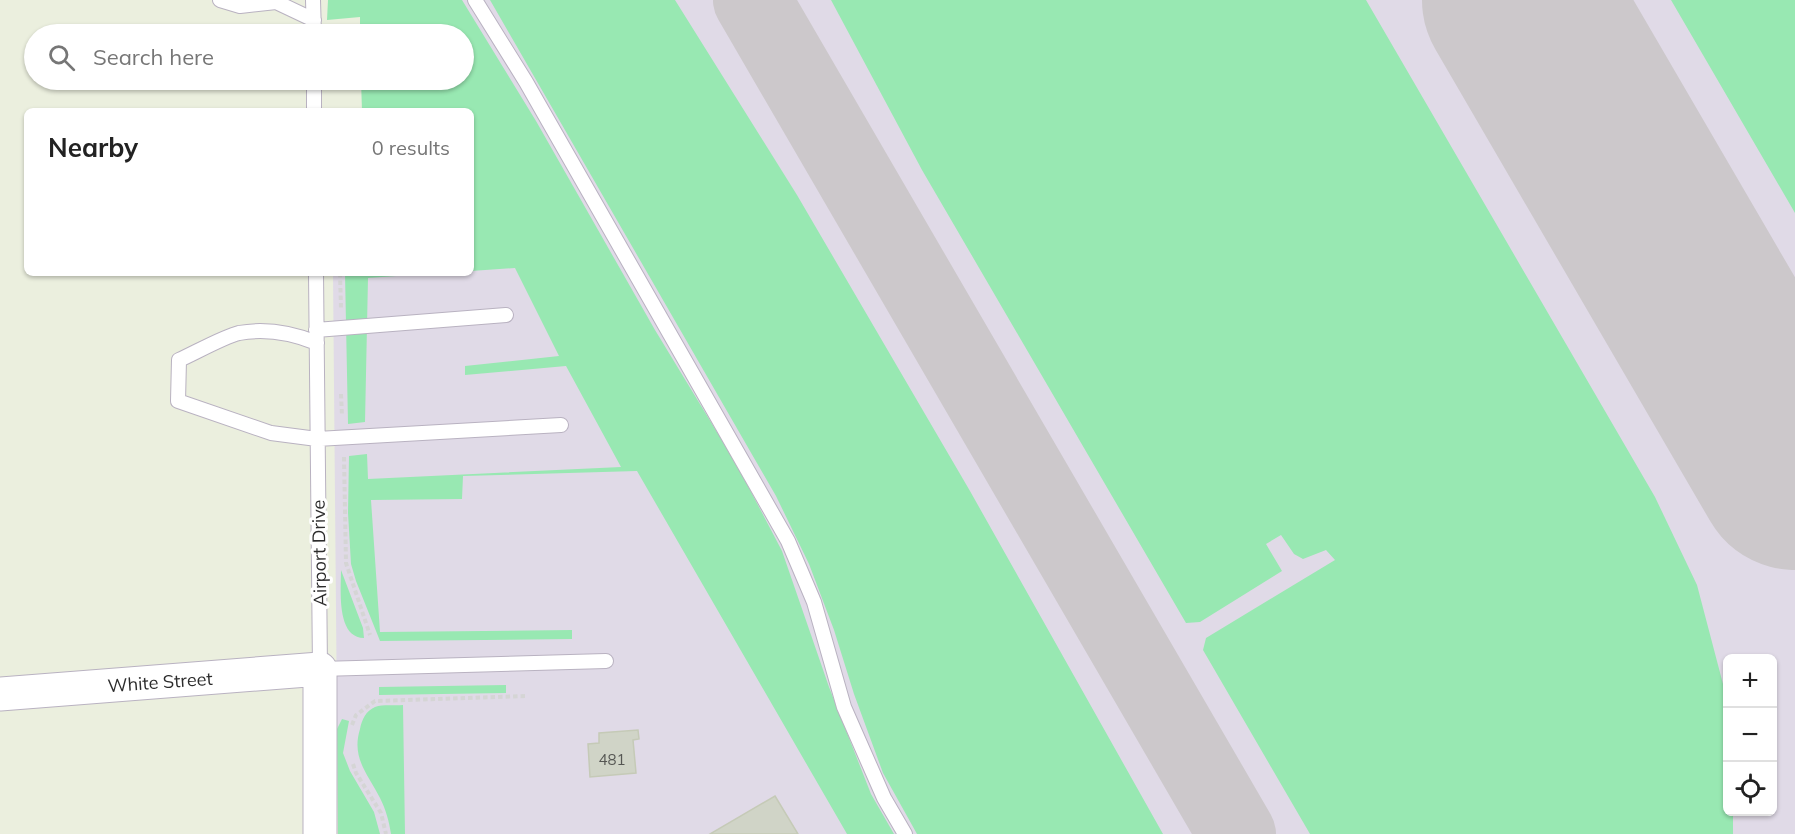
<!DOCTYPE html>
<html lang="en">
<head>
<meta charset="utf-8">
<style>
	:root { --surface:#fff; --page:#f6f6f6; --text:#222; --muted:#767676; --line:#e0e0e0 }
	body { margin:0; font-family:Mulish,sans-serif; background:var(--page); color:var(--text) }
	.controls { position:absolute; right:18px; bottom:18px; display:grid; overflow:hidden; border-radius:9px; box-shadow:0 2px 4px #0004 }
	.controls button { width:54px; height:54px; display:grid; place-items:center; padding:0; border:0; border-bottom:2px solid var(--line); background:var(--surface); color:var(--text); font:30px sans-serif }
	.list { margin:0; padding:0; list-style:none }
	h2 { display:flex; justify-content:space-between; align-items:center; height:78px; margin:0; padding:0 24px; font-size:26px }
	h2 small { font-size:20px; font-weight:400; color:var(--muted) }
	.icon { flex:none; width:33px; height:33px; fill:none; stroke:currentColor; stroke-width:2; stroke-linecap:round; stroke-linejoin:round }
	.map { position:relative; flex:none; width:1795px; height:834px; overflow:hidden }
	.search { position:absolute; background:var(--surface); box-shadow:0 2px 4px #0004; left:24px; top:24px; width:450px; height:66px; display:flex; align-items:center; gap:15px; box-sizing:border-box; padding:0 21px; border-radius:33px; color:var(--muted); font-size:22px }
	.panel { position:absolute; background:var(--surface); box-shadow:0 2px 4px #0004; left:24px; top:108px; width:450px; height:168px; border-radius:9px }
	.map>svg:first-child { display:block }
	.airport { fill:#e0dae7; fill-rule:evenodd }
	.green { fill:#98e8b2 }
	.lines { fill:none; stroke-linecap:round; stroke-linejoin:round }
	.taxiway { stroke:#ccc8cb; stroke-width:78 }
	.runway { stroke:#ccc8cb; stroke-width:196 }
	.building { fill:#d0d4c7; stroke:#c5cab7; stroke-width:1.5 }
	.service-casing { stroke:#b9b2c1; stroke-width:16 }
	.secondary-casing { stroke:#b9b2c1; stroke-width:35 }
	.path { stroke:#d5d5d5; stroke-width:4; stroke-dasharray:4.5 3; stroke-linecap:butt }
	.service { stroke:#fff; stroke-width:14 }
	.secondary { stroke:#fff; stroke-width:33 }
	.labels { text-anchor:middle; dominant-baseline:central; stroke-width:6; stroke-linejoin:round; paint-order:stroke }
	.number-label { font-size:15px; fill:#555653 }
	.street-label { font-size:18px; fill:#2c2c2c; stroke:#fff }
</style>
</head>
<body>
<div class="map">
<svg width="1795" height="834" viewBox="0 0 1795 834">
	<rect width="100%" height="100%" fill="#ebefde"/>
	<path class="airport" d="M367 0H1795V834H338L333 273H471V111L464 80V34ZM1728 658H1772V812H1728Z"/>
	<path class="green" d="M328 0H462L536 121 655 330 737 465 782 551 829 687 871 794 894 834H847L637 471 463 476 462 499 371 500 380 632 572 630V639L380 641 356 581 351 564 348 513 349 456 367 454 368 479 621 467 566 366 465 375V366L559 356 515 268 471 271V111H362L361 80H464V34H360V17L327 20Z
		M490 0H675L797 195 970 491 1163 834H917L883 773 854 694 834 630 809 564 776 496Z
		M831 0H1366L1655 497 1697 585 1723 684 1728 724V812H1733V834H1310L1203 650 1206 638 1335 560 1326 550 1303 559 1294 554 1281 535 1266 544 1282 571 1200 622 1186 623 922 170Z
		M1671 0H1795V213Z
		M345 273H439L368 278 365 422 348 424Z
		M341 570 363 628 364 638C336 638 341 589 341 570Z
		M506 685V693L379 695V687Z
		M403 705 405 834H391C389 821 386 810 380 798 368 774 351 758 360 729 362 719 366 711 375 707 383 704 395 706 403 705Z
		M342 719 349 721 343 753 350 771 374 812 380 834H338L337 729Z"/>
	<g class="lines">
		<path class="taxiway" d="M752 0 1237 834"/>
		<path class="runway" d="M1520 0 1795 472"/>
	</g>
	<path class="building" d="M638 730 639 739 633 740 636 773 590 777 588 744 599 743V733Z
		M775 796 798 834H710Z"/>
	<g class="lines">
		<g class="service-casing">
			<path id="service" d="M220 0 240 6 276 2 314 20
				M313 0 314 34
				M475 0 526 82 788 541 814 602 844 707 884 798 905 834
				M314 80V111
				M316 273 320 669 606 661
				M316 330 506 315
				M317 343C292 333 266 328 239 333 223 337 195 353 179 360L178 401 271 433 317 439 561 425"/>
		</g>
		<g class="secondary-casing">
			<path id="secondary" d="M0 694 320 669V834"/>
		</g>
		<path class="path" d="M340 273 341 308
			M341 394 342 416
			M344 457 346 563 370 635
			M352 725 356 715 375 701 525 696
			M353 764 356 773 381 813 386 834"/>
		<use href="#service" class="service"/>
		<use href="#secondary" class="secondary"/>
	</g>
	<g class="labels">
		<g class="number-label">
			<text x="612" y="759">481</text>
		</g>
		<g class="street-label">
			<text transform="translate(319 553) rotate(-91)">Airport Drive</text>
			<text transform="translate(160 682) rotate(-4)">White Street</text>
		</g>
	</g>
</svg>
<div class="controls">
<button>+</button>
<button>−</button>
<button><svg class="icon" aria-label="locate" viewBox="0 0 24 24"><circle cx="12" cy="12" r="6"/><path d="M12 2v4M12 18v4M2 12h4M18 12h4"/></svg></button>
</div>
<div class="search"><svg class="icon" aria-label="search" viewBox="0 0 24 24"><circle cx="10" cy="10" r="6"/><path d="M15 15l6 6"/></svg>Search here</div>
<section class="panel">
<h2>Nearby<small>0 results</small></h2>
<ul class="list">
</ul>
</section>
</div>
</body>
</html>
